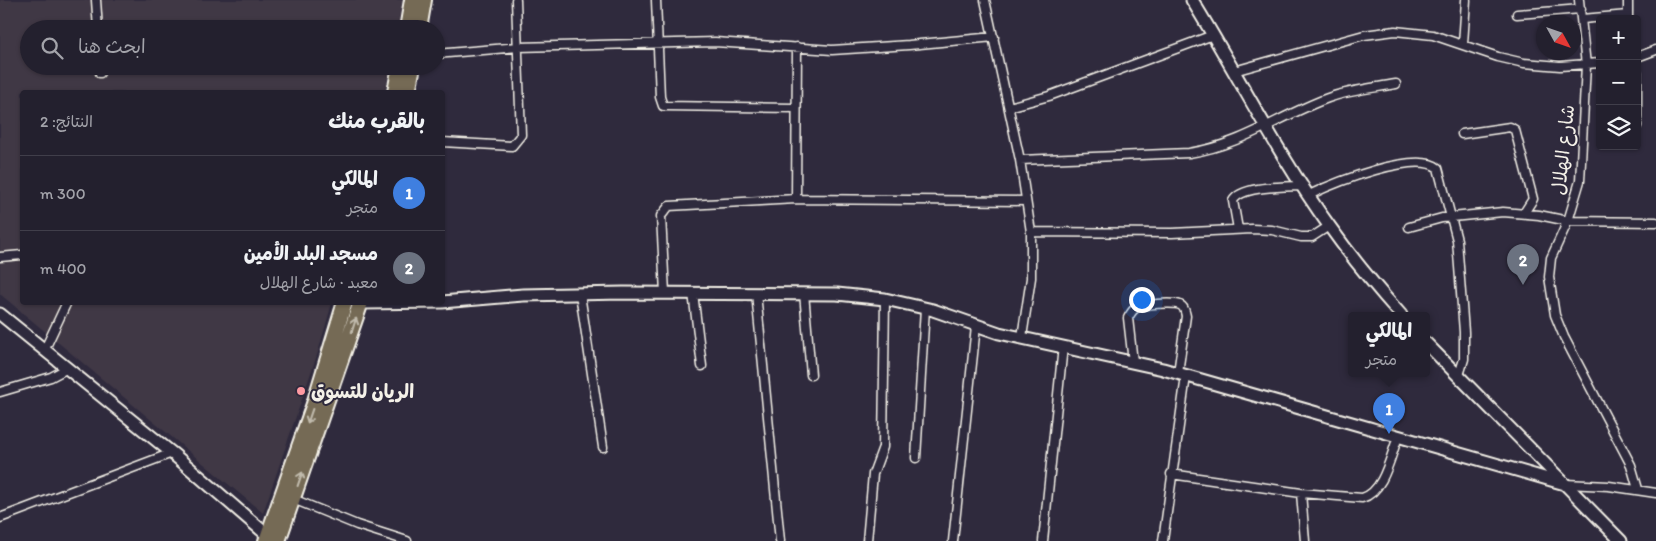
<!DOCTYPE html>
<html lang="ar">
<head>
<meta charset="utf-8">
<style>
	:root { --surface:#23202e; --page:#2f2d3a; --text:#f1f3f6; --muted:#a3a3aa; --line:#403e4a; --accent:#ff9aa2 }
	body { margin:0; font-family:Itim,"Playpen Sans Arabic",sans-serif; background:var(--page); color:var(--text); direction:rtl }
	.controls { position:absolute; right:15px; top:15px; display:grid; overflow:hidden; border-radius:5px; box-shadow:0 1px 4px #0004 }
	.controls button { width:45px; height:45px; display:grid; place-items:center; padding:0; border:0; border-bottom:1px solid var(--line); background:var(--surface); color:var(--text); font:25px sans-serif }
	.compass { position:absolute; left:1536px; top:15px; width:45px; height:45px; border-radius:50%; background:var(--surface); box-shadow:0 1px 4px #0004; rotate:130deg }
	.you { position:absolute; left:1141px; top:299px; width:18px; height:18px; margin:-12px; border:4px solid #fff; border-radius:50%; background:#1a73e8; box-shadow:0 0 0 8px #1a73e833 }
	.badge { display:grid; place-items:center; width:32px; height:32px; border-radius:50%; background:var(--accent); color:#fff; font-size:16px; font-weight:700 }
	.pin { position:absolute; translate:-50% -41px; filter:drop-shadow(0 1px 2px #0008) }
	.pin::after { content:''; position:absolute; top:26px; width:18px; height:15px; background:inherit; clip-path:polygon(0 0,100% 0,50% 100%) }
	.popup { position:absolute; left:1348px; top:312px; width:82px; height:65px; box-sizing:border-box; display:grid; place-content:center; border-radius:5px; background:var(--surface); filter:drop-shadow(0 1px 4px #0005); font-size:16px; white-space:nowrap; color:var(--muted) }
	.popup b { font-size:19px; color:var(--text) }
	.popup::after { content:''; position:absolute; left:50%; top:100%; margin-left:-10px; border:10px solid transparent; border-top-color:var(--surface) }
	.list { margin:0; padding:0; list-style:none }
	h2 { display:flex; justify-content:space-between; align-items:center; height:65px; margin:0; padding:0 20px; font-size:21px }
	h2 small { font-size:16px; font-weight:400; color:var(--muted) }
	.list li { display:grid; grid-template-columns:32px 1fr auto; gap:15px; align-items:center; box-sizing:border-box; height:75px; padding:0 20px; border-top:1px solid var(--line) }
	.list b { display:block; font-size:19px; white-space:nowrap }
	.list p { margin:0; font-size:16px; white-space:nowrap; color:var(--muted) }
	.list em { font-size:16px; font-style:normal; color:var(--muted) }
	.icon { flex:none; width:28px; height:28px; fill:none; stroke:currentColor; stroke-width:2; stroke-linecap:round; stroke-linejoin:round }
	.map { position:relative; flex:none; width:1656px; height:541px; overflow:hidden; direction:ltr }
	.search { position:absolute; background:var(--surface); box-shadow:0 1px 4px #0004; left:20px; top:20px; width:425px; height:55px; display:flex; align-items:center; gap:12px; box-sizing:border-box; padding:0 18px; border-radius:28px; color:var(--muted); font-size:19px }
	.panel { position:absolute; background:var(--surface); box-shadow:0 1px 4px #0004; left:20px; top:90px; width:425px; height:215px; border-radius:5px; direction:rtl }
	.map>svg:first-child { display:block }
	.built { fill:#403845 }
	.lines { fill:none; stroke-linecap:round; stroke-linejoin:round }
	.street-casing { stroke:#f4f1e8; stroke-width:11 }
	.secondary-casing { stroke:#f4f1e8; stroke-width:15 }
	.highway-casing { stroke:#f4f1e8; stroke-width:18 }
	.street { stroke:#2f2a3d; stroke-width:8 }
	.secondary { stroke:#2f2a3d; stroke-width:11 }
	.highway { stroke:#756a55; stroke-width:14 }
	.oneway { stroke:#c1bbad }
	.poi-dot { fill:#ff9aa2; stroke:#2f2a3d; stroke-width:2 }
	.labels { text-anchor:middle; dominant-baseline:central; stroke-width:4; stroke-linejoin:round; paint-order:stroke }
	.street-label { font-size:19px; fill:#f4f1e8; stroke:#2f2a3d }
	.poi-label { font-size:19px; font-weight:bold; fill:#f4f1e8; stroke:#2f2a3d; text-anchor:start }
</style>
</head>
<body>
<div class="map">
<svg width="1656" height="541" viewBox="0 0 1656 541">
	<rect width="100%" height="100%" fill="#2f2a3d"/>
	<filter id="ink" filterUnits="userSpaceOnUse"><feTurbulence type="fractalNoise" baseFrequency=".02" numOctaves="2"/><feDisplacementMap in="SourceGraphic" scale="10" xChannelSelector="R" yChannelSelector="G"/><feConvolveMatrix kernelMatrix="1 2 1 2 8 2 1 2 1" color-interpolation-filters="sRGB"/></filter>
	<g filter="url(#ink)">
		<path class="built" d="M0 0H403L399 29H29V66H391L385 92H22V302L332 303 318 352 263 513 0 294Z"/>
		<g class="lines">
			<g class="street-casing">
				<path id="street" d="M96 0 98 29
					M656 0 660 97 663 106 796 108
					M985 0 1020 160 1031 232V278L1022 337
					M1579 0 1586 65 1580 181 1568 221 1551 258 1549 277 1555 315 1564 337 1631 465 1638 489
					M1628 0V19
					M1517 14 1581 9
					M1582 19 1628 15
					M1463 44 1466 0
					M436 54 518 47 715 42 832 50 909 45 994 37
					M1637 57 1656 50
					M100 66V73
					M1234 71 1364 35 1395 31 1433 35 1498 57 1524 63 1560 66 1600 63
					M1637 72V126
					M1009 107 1049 96 1213 35
					M1462 134 1510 127 1515 130 1533 199 1524 213
					M442 142 512 146 521 135 516 0
					M1020 160 1189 153C1242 145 1279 116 1328 98 1350 90 1374 88 1396 84
					M1309 195C1334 183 1416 150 1438 168L1457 240 1464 332V359L1459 375
					M796 199 797 47
					M1409 227 1442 218 1503 212 1539 215 1568 221 1656 222
					M1238 229 1233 201C1241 185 1287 187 1304 186
					M1031 232 1172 233 1252 229 1272 230 1301 237H1312L1329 226
					M0 257 22 255
					M665 293 661 216 669 206 796 199 1026 201
					M693 293 702 366
					M756 293 780 541
					M804 293 811 375
					M580 294 603 447
					M44 351 67 302
					M1133 362 1128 318C1130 315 1132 310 1136 308 1143 304 1173 302 1180 305 1185 307 1185 312 1186 316L1178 373
					M0 392 51 377 66 369
					M916 458 925 308
					M1171 474 1301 493 1362 498C1384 492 1390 457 1398 437
					M1565 484 1609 486 1656 493
					M1301 493 1305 541
					M293 499 357 525 407 541
					M0 518 172 453
					M867 541 873 474 883 447 885 299
					M953 541 976 326
					M1043 541 1063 346
					M1163 541 1186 376"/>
			</g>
			<g class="secondary-casing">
				<path id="secondary" d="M1192 0C1238 75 1278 155 1330 227 1352 258 1376 287 1401 315
					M442 302 523 295 623 293 837 294 885 299 933 310 999 333 1163 369 1565 484
					M361 303 441 302
					M0 314 172 453 273 540
					M1426 343 1621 541"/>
			</g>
			<g class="highway-casing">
				<path id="highway" d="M407 29 412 0
					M419 29 424 0
					M395 92 400 66
					M408 92 413 66
					M266 541 314 404 345 302
					M278 541 361 302"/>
			</g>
			<use href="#street" class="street"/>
			<use href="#secondary" class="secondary"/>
			<use href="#highway" class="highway"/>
		</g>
		<defs><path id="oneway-shaft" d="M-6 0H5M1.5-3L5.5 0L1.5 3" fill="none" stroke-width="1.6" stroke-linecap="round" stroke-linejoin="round" transform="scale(1.25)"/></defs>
		<g class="oneway">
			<use href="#oneway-shaft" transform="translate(354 325) rotate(-72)"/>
			<use href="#oneway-shaft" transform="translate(310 416) rotate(109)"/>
			<use href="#oneway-shaft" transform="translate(300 479) rotate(-71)"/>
		</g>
	</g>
	<circle class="poi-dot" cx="301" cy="391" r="5"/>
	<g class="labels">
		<g class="street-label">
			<text transform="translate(1563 150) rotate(-84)">شارع الهلال</text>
		</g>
		<g class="poi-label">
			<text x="311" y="391">الريان للتسوق</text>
		</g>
	</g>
</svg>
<div class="controls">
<button>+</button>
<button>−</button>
<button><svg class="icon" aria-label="layers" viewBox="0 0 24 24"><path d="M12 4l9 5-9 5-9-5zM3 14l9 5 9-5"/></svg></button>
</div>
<svg class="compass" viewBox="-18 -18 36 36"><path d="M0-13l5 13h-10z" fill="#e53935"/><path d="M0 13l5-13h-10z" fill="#a3a3aa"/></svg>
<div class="you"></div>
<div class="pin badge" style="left:1389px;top:434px;background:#3f7fe0">1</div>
<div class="popup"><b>المالكي</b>متجر</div>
<div class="pin badge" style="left:1523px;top:285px;background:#6b7280">2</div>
<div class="search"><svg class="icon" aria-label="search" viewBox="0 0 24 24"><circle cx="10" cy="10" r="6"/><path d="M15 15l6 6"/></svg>ابحث هنا</div>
<section class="panel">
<h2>بالقرب منك<small>النتائج: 2</small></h2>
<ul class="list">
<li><span class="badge" style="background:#3f7fe0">1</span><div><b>المالكي</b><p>متجر</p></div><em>300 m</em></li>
<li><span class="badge" style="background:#6b7280">2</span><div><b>مسجد البلد الأمين</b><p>معبد · شارع الهلال</p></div><em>400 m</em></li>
</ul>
</section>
</div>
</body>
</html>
